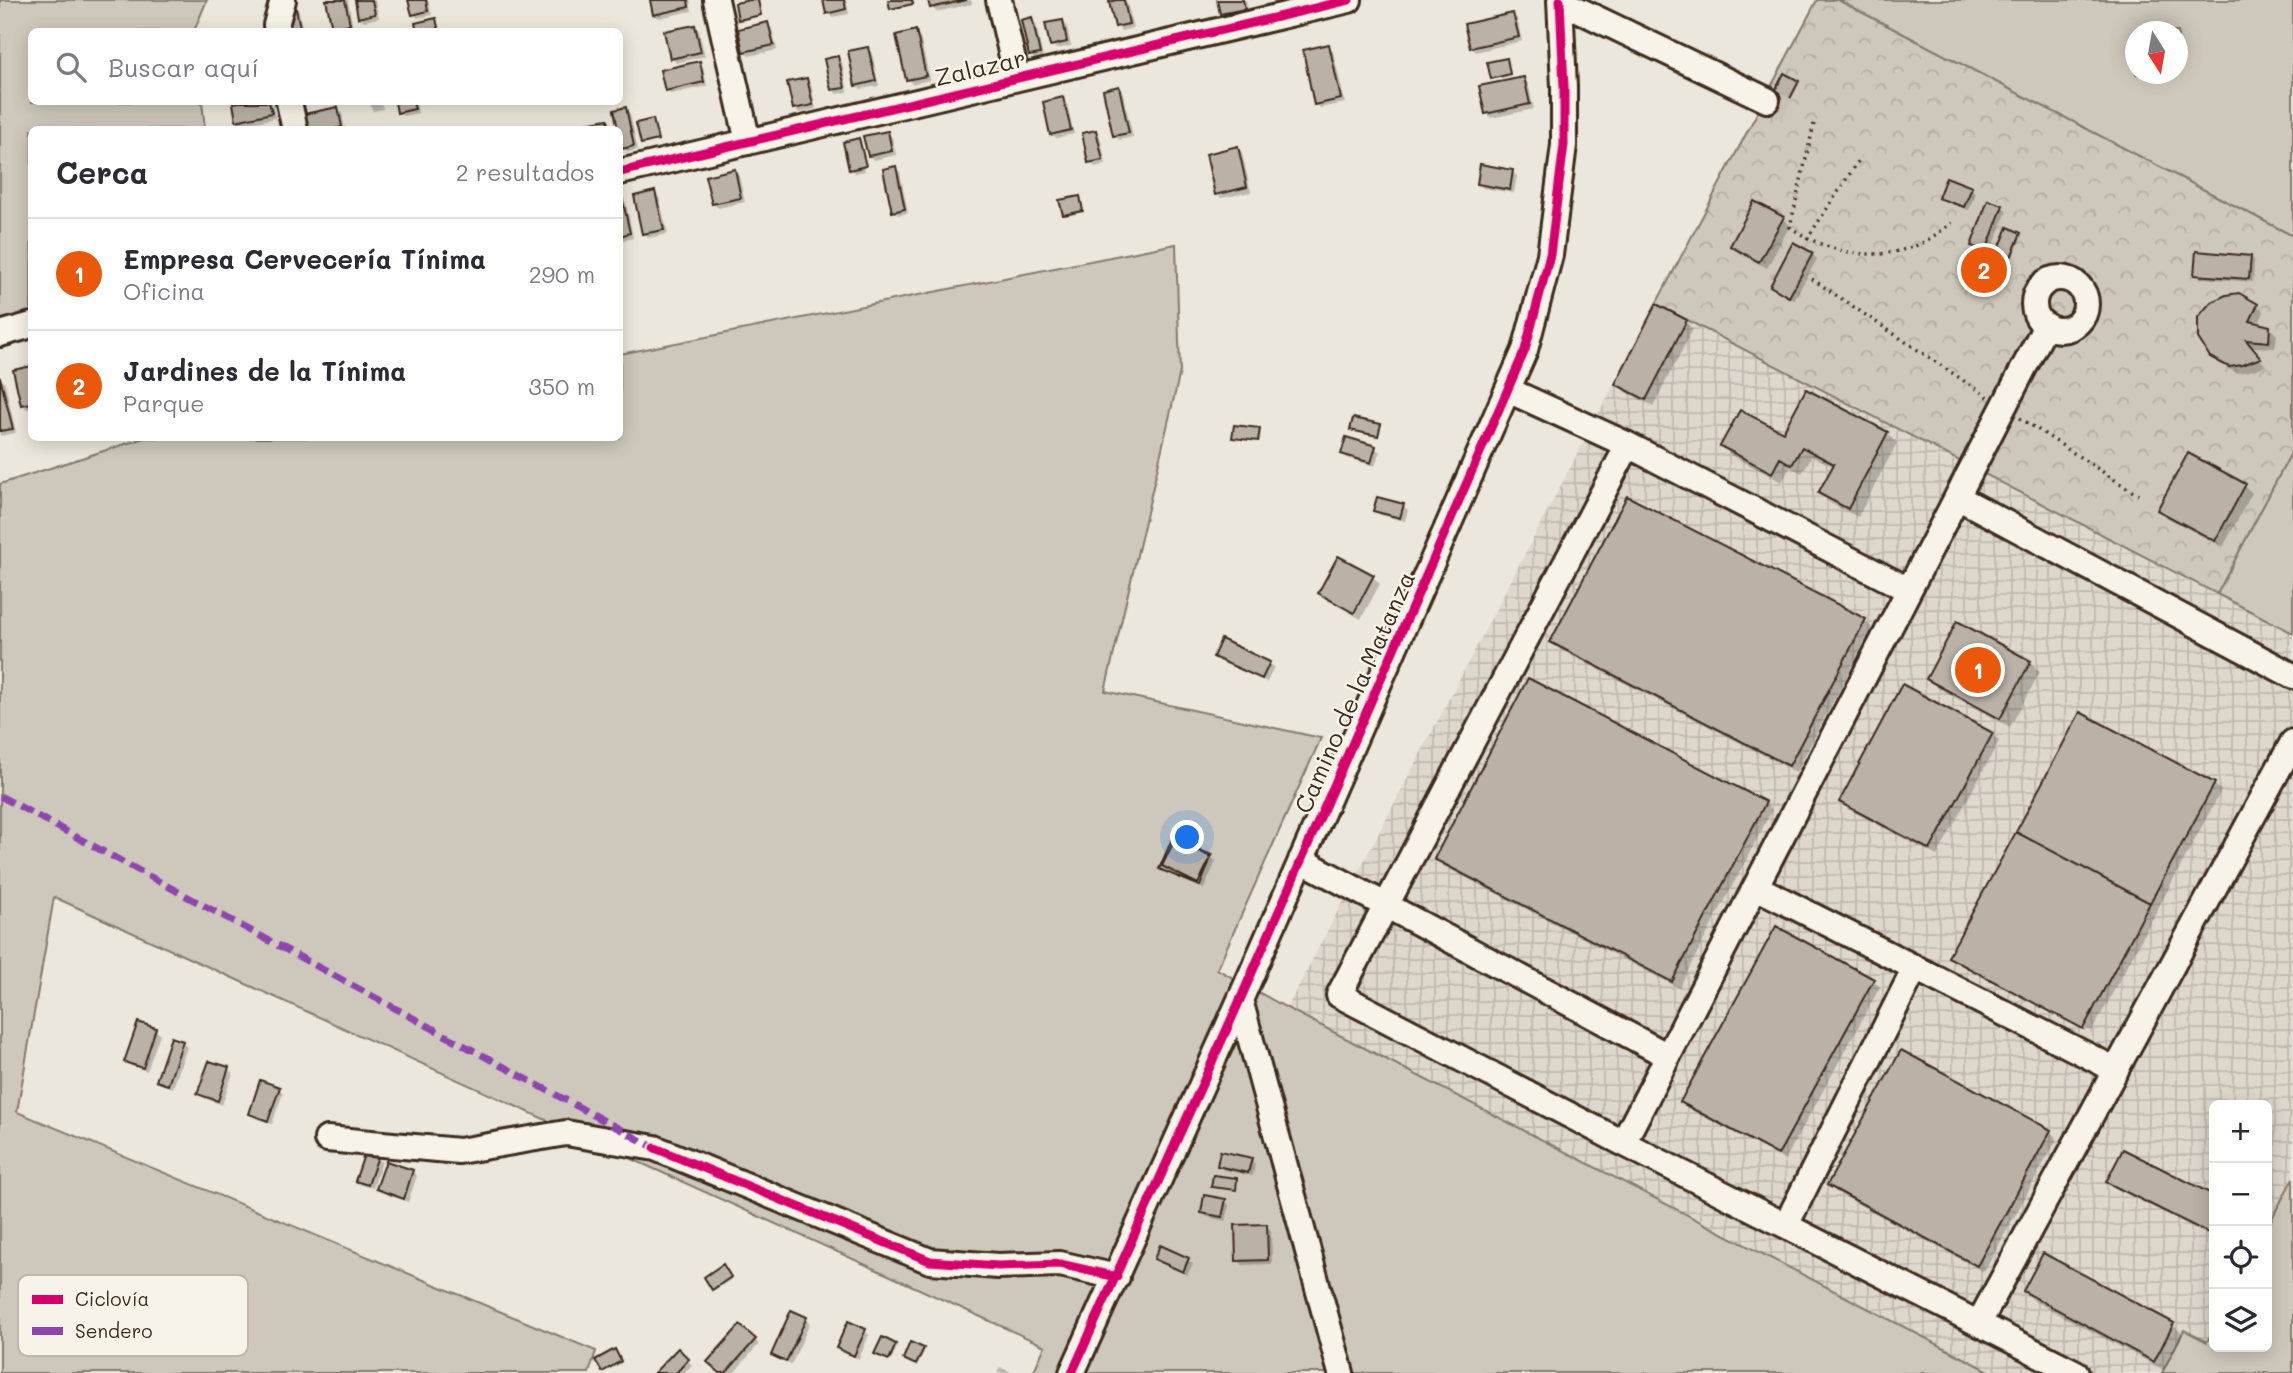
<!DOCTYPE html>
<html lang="es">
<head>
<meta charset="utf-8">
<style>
	:root { --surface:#fff; --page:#f2f2f3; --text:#2b2b33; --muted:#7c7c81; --line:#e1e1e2; --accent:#ea580c }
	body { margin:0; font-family:Mali,sans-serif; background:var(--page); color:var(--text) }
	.controls { position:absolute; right:21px; bottom:21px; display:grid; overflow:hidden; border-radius:10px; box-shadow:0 4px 18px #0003 }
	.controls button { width:63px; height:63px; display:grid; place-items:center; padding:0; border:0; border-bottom:2px solid var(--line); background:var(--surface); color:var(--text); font:35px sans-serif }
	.compass { position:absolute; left:2125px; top:21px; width:63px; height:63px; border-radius:50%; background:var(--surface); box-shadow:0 4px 18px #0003; rotate:169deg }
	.you { position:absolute; left:1188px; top:838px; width:24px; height:24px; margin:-18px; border:5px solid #fff; border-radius:50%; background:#1a73e8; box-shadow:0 0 0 10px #1a73e833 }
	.badge { display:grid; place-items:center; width:46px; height:46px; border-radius:50%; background:var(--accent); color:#fff; font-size:23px; font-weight:700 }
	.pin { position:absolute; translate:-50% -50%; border:4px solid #fff; box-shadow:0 2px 7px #0006 }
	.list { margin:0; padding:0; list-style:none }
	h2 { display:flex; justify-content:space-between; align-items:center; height:91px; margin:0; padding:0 28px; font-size:30px }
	h2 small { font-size:23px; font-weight:400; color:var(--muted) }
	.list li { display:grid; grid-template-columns:46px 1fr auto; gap:21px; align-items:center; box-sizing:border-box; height:112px; padding:0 28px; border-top:2px solid var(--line) }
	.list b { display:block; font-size:26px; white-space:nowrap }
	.list p { margin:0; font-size:23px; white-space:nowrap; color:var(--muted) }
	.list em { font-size:23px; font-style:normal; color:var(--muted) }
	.icon { flex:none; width:38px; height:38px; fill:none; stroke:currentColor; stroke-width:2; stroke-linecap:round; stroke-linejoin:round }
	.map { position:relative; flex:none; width:2293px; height:1373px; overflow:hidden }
	.search { position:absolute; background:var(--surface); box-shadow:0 4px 18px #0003; left:28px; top:28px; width:595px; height:77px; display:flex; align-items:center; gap:18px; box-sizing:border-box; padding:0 24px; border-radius:10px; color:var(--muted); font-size:26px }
	.panel { position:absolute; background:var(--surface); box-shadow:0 4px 18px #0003; left:28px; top:126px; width:595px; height:315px; border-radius:10px }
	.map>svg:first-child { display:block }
	.industrial { fill:url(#industrial-grid) }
	.green { fill:#cec8bc; stroke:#84796d; stroke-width:2; fill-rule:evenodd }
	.forest { fill:url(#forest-crowns); stroke:#84796d; stroke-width:2 }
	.shadow { fill:#0003 }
	.building { fill:#bab2a7; stroke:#3b2a1e; stroke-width:2 }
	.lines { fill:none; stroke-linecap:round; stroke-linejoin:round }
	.minor-tunnel { stroke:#c9c1b6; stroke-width:24; stroke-dasharray:24 12; stroke-linecap:butt }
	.minor-casing { stroke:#3b2a1e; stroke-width:30 }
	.path { stroke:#3b2a1e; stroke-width:3.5; stroke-dasharray:2 5; stroke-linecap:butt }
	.minor { stroke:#f7f3e8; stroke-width:24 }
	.quiet { stroke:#8e44ad; stroke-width:7; stroke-dasharray:14 7; stroke-linecap:butt }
	.cycleway-casing { stroke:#f7f3e8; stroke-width:13 }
	.cycleway { stroke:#d6006c; stroke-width:9 }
	.labels { text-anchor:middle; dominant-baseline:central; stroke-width:5; stroke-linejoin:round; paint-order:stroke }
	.street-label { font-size:24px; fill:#3b2a1e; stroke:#f7f3e8 }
	.key { fill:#f7f3e8; stroke:#bfb7ab; stroke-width:2 }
	.key-label { font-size:19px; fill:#3b2a1e }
</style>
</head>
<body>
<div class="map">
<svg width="2293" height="1373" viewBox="0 0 2293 1373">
	<defs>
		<pattern id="industrial-grid" width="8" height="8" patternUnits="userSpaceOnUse" patternTransform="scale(1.75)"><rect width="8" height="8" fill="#ddd7cc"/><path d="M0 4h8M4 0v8" fill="none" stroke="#bfb9af"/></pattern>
		<pattern id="forest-crowns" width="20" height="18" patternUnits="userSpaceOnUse" patternTransform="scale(1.75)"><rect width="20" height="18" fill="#cec8bc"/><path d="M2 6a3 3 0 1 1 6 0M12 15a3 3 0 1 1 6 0" fill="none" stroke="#b2aca1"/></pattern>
	</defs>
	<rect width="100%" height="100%" fill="#ece7dc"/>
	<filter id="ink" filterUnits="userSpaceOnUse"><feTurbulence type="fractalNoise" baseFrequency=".0143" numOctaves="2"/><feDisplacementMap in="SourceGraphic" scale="14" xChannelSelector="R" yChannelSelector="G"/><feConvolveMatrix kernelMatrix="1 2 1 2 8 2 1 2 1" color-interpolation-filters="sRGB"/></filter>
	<g filter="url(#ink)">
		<path class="industrial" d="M1656 304 2293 633V1178L2267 1228V1105H2214V1328L2207 1342 2184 1330 2162 1373H1993L1287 1008Z"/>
		<path class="green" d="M0 0H207L194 31 32 32V102H202L205 129 32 130 31 313 0 323Z
			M1838 0H2293V236ZM2136 32H2178V74H2136Z
			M1176 244 1180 372 1105 691 1321 738 1217 969 1287 1008 1993 1373H1033L1045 1346 54 897 17 1112 596 1351 589 1373H0V484L144 438H620V354Z
			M2293 449V633L2217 594Z
			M2293 1178V1373H2162L2184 1330 2207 1342 2214 1328V1347H2267V1228Z"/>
		<path class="forest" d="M1817 0H1838L2293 236V449L2217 594 1656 304Z"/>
		<path class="shadow" d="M328 0H348L353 28 338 31 334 27Z
			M356 0H375L379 18 364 21 360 17Z
			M410 0H428L432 15 418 18 413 14Z
			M527 0H545L530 3Z
			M652 0H690L692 11 659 18 655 14Z
			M825 0H846L849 14 832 17 828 13Z
			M930 0H971L972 4 936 12 932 7Z
			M1123 0 1128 5 1133 28 1121 31 1117 26Z
			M1219 0H1246L1249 13 1226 18 1222 13Z
			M758 2 761 16 742 21 740 19Z
			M294 6 299 11 303 32H289Z
			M1512 15 1517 19 1522 41 1476 52 1471 47Z
			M1031 19 1036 24 1043 58 1035 60 1031 55Z
			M1062 22 1067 26 1071 46 1056 49 1052 45Z
			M768 24 772 29 777 50 749 56 744 51Z
			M695 26 699 31 705 56 676 63 672 58Z
			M916 32 920 37 930 80 912 84 908 79Z
			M1329 46 1333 51 1345 103 1320 108 1316 104Z
			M868 49 872 53 879 86 861 89 857 85Z
			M837 58 842 62 848 92 837 94 833 90Z
			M1506 60 1511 76 1494 79 1492 78Z
			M699 63 703 67 707 86 671 94 666 90Z
			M1524 79 1528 83 1534 109 1491 118 1487 113Z
			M806 80 811 84 816 109 799 113 795 108Z
			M1797 82 1799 84 1784 114 1771 108Z
			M1118 88 1123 93 1133 137 1119 140 1114 135Z
			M1063 99 1067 104 1074 134 1056 138 1052 134Z
			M247 102H272L275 118 242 125 238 120 235 104Z
			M369 102H381L383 109 373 111Z
			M397 102H416L418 113 403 116 399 112Z
			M337 109 342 113 345 130H309Z
			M625 109 630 114 638 150 628 152 624 148Z
			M653 121 659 141 644 144 643 143Z
			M1096 132 1100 136 1106 164 1095 167 1090 162Z
			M887 133 892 137 896 155 874 160 869 156Z
			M859 140 862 143H859L865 171 855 173 851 169Z
			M1238 148 1242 153 1251 192 1221 198 1217 194Z
			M895 168 900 172 908 213 898 215 894 211Z
			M735 171 739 176 745 202 718 208 714 204Z
			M1512 172 1517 176 1514 193 1483 188 1479 183Z
			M1971 188 1975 193 1969 210 1945 202 1940 197Z
			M655 193 659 197 668 234 648 238 644 233Z
			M621 198 626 203 633 238 620 241V199Z
			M1079 198 1083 212 1066 216 1064 215Z
			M2002 206 2007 211 1990 255 1977 250 1973 245Z
			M1783 218 1790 225 1767 268 1739 253 1732 245Z
			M2020 234 2022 236 2013 257 2002 252Z
			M1812 254 1817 259 1794 300 1772 286Z
			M2250 257 2254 262 2253 282 2201 278 2196 274Z
			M2257 305 2264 312 2258 325 2269 327 2277 335 2275 348 2251 347 2266 366 2250 371 2237 373 2219 364 2211 356Z
			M1686 322 1693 329 1653 406 1624 391 1617 384Z
			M32 368V408L27 409 23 405Z
			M0 379 5 383 16 433 0 436Z
			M1807 391 1887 434 1897 443 1858 517 1830 503 1820 493 1834 467 1812 456 1802 473 1790 467 1782 482 1732 456 1722 446 1784 435Z
			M1259 429 1261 431 1260 442 1234 438Z
			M1375 448 1380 452 1375 466 1347 458 1343 453Z
			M2245 486 2252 493 2223 547 2166 517 2159 510Z
			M1403 506 1408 510 1405 521 1380 515 1375 510Z
			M1339 558 1373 577 1380 584 1361 619 1327 600 1320 593Z
			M1865 621 1872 628 1796 772 1559 649 1552 642Z
			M1215 656 1269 663 1274 667 1267 682 1219 661Z
			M2030 662 2040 672 2010 727 1938 688 1928 679Z
			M1992 734 1999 741 1937 856 1848 809 1841 802Z
			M2214 784 2221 791 2090 1035 2091 1031 1957 960V963L1951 957Z
			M1765 803 1772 810 1679 988 1443 866 1436 858Z
			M1173 841 1211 857 1216 861 1204 889 1166 873 1161 869Z
			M1873 980 1880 987 1785 1160 1689 1109 1682 1101Z
			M155 1030 160 1034 147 1071 131 1066 126 1061Z
			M182 1043 187 1047 173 1088 163 1085 158 1080Z
			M228 1069 233 1073 222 1105 204 1098 199 1094Z
			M279 1088 283 1093 272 1124 255 1118 250 1113Z
			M2050 1131 2057 1139 1984 1272 1836 1192 1829 1185Z
			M2123 1151 2214 1197V1238L2115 1188 2108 1181Z
			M366 1154 377 1158 382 1162 373 1188 361 1185 357 1180Z
			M1251 1160 1255 1164 1253 1176 1223 1170 1219 1165Z
			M412 1171 417 1176 408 1202 383 1193 378 1189Z
			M1225 1201 1229 1205 1226 1221 1207 1217 1202 1212Z
			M1266 1226 1271 1230 1272 1264 1243 1265 1238 1261Z
			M1161 1247 1188 1260 1193 1264 1187 1275 1160 1263 1156 1258Z
			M2044 1255 2173 1325 2183 1334 2164 1370 2034 1301 2025 1291Z
			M724 1268 732 1279 715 1290 714 1289Z
			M805 1318 810 1323 791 1365 778 1359 773 1355Z
			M740 1328 759 1344 734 1373H722Z
			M865 1331 869 1335 859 1359 842 1352 838 1348Z
			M895 1345 897 1347 891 1361 878 1355Z
			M923 1349 924 1351 918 1365 907 1360Z
			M678 1351 692 1365 684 1373H656Z
			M616 1353 622 1363 605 1372 603 1371Z
			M1000 1367 1011 1372 1012 1373H997Z"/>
		<path class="building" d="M326 0H345L350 24 332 28Z
			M355 0H372L375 14 358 18Z
			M408 0H426L428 11 412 15Z
			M650 0H688L689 7 653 15Z
			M750 0H758L761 15 738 20 735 3Z
			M823 0H844L846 9 826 14Z
			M888 0H912L913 4 890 9Z
			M928 0H967L930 8Z
			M1116 0H1124L1129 24 1115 27 1109 2Z
			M1217 0H1243L1245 9 1220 14Z
			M295 4 301 32H288L282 7Z
			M1513 13 1519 37 1470 48 1464 24Z
			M1032 17 1040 54 1029 56 1021 20Z
			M436 18 439 32H417L415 23Z
			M1063 20 1067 42 1050 46 1045 23Z
			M768 22 774 45 743 52 738 29Z
			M695 25 701 52 670 59 664 31Z
			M916 30 926 76 906 80 896 35Z
			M1329 44 1341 99 1314 105 1303 50Z
			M868 47 876 81 855 86 848 51Z
			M838 56 845 88 831 90 824 59Z
			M1507 58 1510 74 1491 79 1487 62Z
			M700 61 704 82 665 91 660 70Z
			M1784 73 1799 81 1782 114 1767 107Z
			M1524 77 1530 104 1485 114 1479 86Z
			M807 78 813 105 793 109 787 82Z
			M1119 86 1129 133 1113 136 1103 90Z
			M1063 97 1071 130 1050 135 1043 102Z
			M239 102H269L272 113 236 121 233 103Z
			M395 102H413L415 109 397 113Z
			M338 107 342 127 330 130H307L304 114Z
			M626 107 634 146 622 149 614 110Z
			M608 119 610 130H588L586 123Z
			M653 119 658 140 641 144 636 123Z
			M1096 130 1103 160 1088 163 1082 133Z
			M888 131 892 151 868 156 863 136Z
			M859 138 866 166 849 170 843 142Z
			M1238 146 1247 187 1215 195 1206 154Z
			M1480 164 1513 170 1510 190 1477 184Z
			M896 166 905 209 892 212 883 169Z
			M735 169 741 198 712 204 705 176Z
			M1946 177 1972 187 1964 207 1938 198Z
			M655 191 664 230 642 234 634 196Z
			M1080 196 1083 211 1063 215 1059 200Z
			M620 197H622L630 233 620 236Z
			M1988 200 2003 205 1986 251 1971 246Z
			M1754 201 1784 217 1759 262 1730 246Z
			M2008 227 2021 233 2011 257 1998 251Z
			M1793 242 1813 253 1789 297 1770 286Z
			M2196 251 2251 256 2249 279 2194 275Z
			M2239 293 2258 304 2250 321 2270 326 2269 342 2246 340 2261 358 2242 365 2229 367 2210 357 2198 338V317L2211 302 2226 295Z
			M1656 304 1687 320 1646 400 1615 384Z
			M32 366V403L21 405 13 370Z
			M0 377 13 429 0 431Z
			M1806 389 1888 432 1848 509 1818 493 1834 464 1802 447 1792 465 1780 458 1772 473 1720 446 1740 410 1783 432Z
			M1353 418 1381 424 1378 436 1350 430Z
			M1234 425 1260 428 1258 441 1232 438Z
			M1346 437 1376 446 1371 463 1341 454Z
			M2188 453 2246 484 2215 541 2157 510Z
			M1627 496 1866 619 1789 766 1550 642Z
			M1377 497 1404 504 1400 518 1373 511Z
			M1338 556 1374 575 1354 613 1318 593Z
			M1957 621 2031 661 2000 719 1926 679Z
			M1221 639 1270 662 1262 679 1213 657Z
			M1528 678 1766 802 1672 982 1434 859Z
			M1902 684 1993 733 1930 850 1839 802Z
			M2080 712 2215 783 2150 903 2016 832Z
			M2016 832 2150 903 2083 1029 1948 957Z
			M1172 839 1212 855 1200 886 1159 869Z
			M1175 839 1211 857 1198 884 1162 866Z
			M1776 926 1874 979 1778 1155 1680 1102Z
			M138 1022 156 1028 143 1068 124 1062Z
			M171 1037 183 1041 168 1085 156 1081Z
			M1901 1050 2051 1130 1977 1266 1827 1185Z
			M209 1061 229 1067 218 1101 197 1094Z
			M260 1080 280 1087 268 1121 249 1114Z
			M2123 1149 2214 1195V1236L2106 1182Z
			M1220 1151 1252 1158 1248 1173 1217 1166Z
			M365 1152 378 1156 368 1185 355 1181Z
			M386 1161 413 1170 404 1199 376 1189Z
			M1213 1175 1237 1178 1236 1190 1211 1187Z
			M1204 1195 1226 1199 1222 1217 1201 1213Z
			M1267 1224 1268 1260 1236 1261 1235 1225Z
			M1160 1245 1189 1258 1183 1272 1154 1259Z
			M2043 1253 2174 1323 2154 1362 2023 1291Z
			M723 1264 731 1277 712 1290 704 1277Z
			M791 1310 807 1317 786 1362 771 1355Z
			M848 1321 866 1329 854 1356 836 1348Z
			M740 1325 756 1339 726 1373H720L707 1362Z
			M882 1337 896 1344 889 1360 874 1354Z
			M910 1342 924 1348 916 1365 903 1359Z
			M678 1348 689 1359 676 1373H654Z
			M615 1349 621 1361 602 1372 595 1360Z"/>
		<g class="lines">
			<path class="minor-tunnel" d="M1767 100 1787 110"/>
			<g class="minor-casing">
				<path id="minor" d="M716 0 748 142
					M999 0 1017 78
					M1560 1 1767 100
					M277 32 276 25 283 0
					M289 102 295 130
					M620 172 1349 0
					M2034 304a26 26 0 1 1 52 0a26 26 0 1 1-52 0Z
					M2046 325 1623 1143 2076 1373
					M0 334 32 325
					M1508 390 1628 445
					M1957 497 2293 676
					M1301 860 1668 1056
					M1756 887 2116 1070
					M1240 1000 1341 1373
					M327 1139 459 1151 566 1133 655 1148 930 1261 998 1266 1060 1264 1117 1277
					M1623 1143 1339 995 1628 445 1909 590
					M1786 1225 1915 968
					M1979 1323 2293 742
					M1072 1373 1240 1000 1525 350 1550 255 1564 145V87L1560 0"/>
			</g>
			<path class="path" d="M1814 124 1790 227C1829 254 1875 263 1920 244 1931 239 1942 230 1952 223
				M1807 239 1861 157
				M1812 279 1988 397
				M2020 418 2138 495"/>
			<use href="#minor" class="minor"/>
			<path class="quiet" d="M0 796 655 1148"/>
			<g class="cycleway-casing">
				<path id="cycleway" d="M620 172 1349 0
					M655 1148 930 1261 998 1266 1060 1264 1117 1277
					M1072 1373 1240 1000 1525 350 1550 255 1564 145V87L1560 0"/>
			</g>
			<use href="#cycleway" class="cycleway"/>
		</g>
	</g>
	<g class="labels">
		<g class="street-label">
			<text transform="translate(980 67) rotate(-13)">Zalazar</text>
			<text transform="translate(1354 692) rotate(-66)">Camino de la Matanza</text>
		</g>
	</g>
	<rect x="18" y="1275" width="230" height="81" rx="10" class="key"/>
	<rect x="32" y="1295" width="31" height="9" fill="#d6006c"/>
	<rect x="32" y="1327" width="31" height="8" fill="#8e44ad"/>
	<g class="key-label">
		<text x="75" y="1306">Ciclovía</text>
		<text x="75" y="1338">Sendero</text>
	</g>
</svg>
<div class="controls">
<button>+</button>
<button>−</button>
<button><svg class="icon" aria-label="locate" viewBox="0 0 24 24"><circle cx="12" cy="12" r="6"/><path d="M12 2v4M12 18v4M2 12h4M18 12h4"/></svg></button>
<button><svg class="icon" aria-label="layers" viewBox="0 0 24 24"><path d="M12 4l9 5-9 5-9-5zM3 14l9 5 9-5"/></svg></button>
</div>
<svg class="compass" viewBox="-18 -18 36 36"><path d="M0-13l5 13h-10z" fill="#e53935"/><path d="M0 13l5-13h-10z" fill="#7c7c81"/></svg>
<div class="you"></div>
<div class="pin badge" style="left:1978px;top:670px">1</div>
<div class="pin badge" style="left:1984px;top:270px">2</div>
<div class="search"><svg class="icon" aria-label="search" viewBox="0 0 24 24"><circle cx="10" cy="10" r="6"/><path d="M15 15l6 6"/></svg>Buscar aquí</div>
<section class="panel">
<h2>Cerca<small>2 resultados</small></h2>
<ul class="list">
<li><span class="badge">1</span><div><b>Empresa Cervecería Tínima</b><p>Oficina</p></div><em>290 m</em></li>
<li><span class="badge">2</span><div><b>Jardines de la Tínima</b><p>Parque</p></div><em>350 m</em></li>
</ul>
</section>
</div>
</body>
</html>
